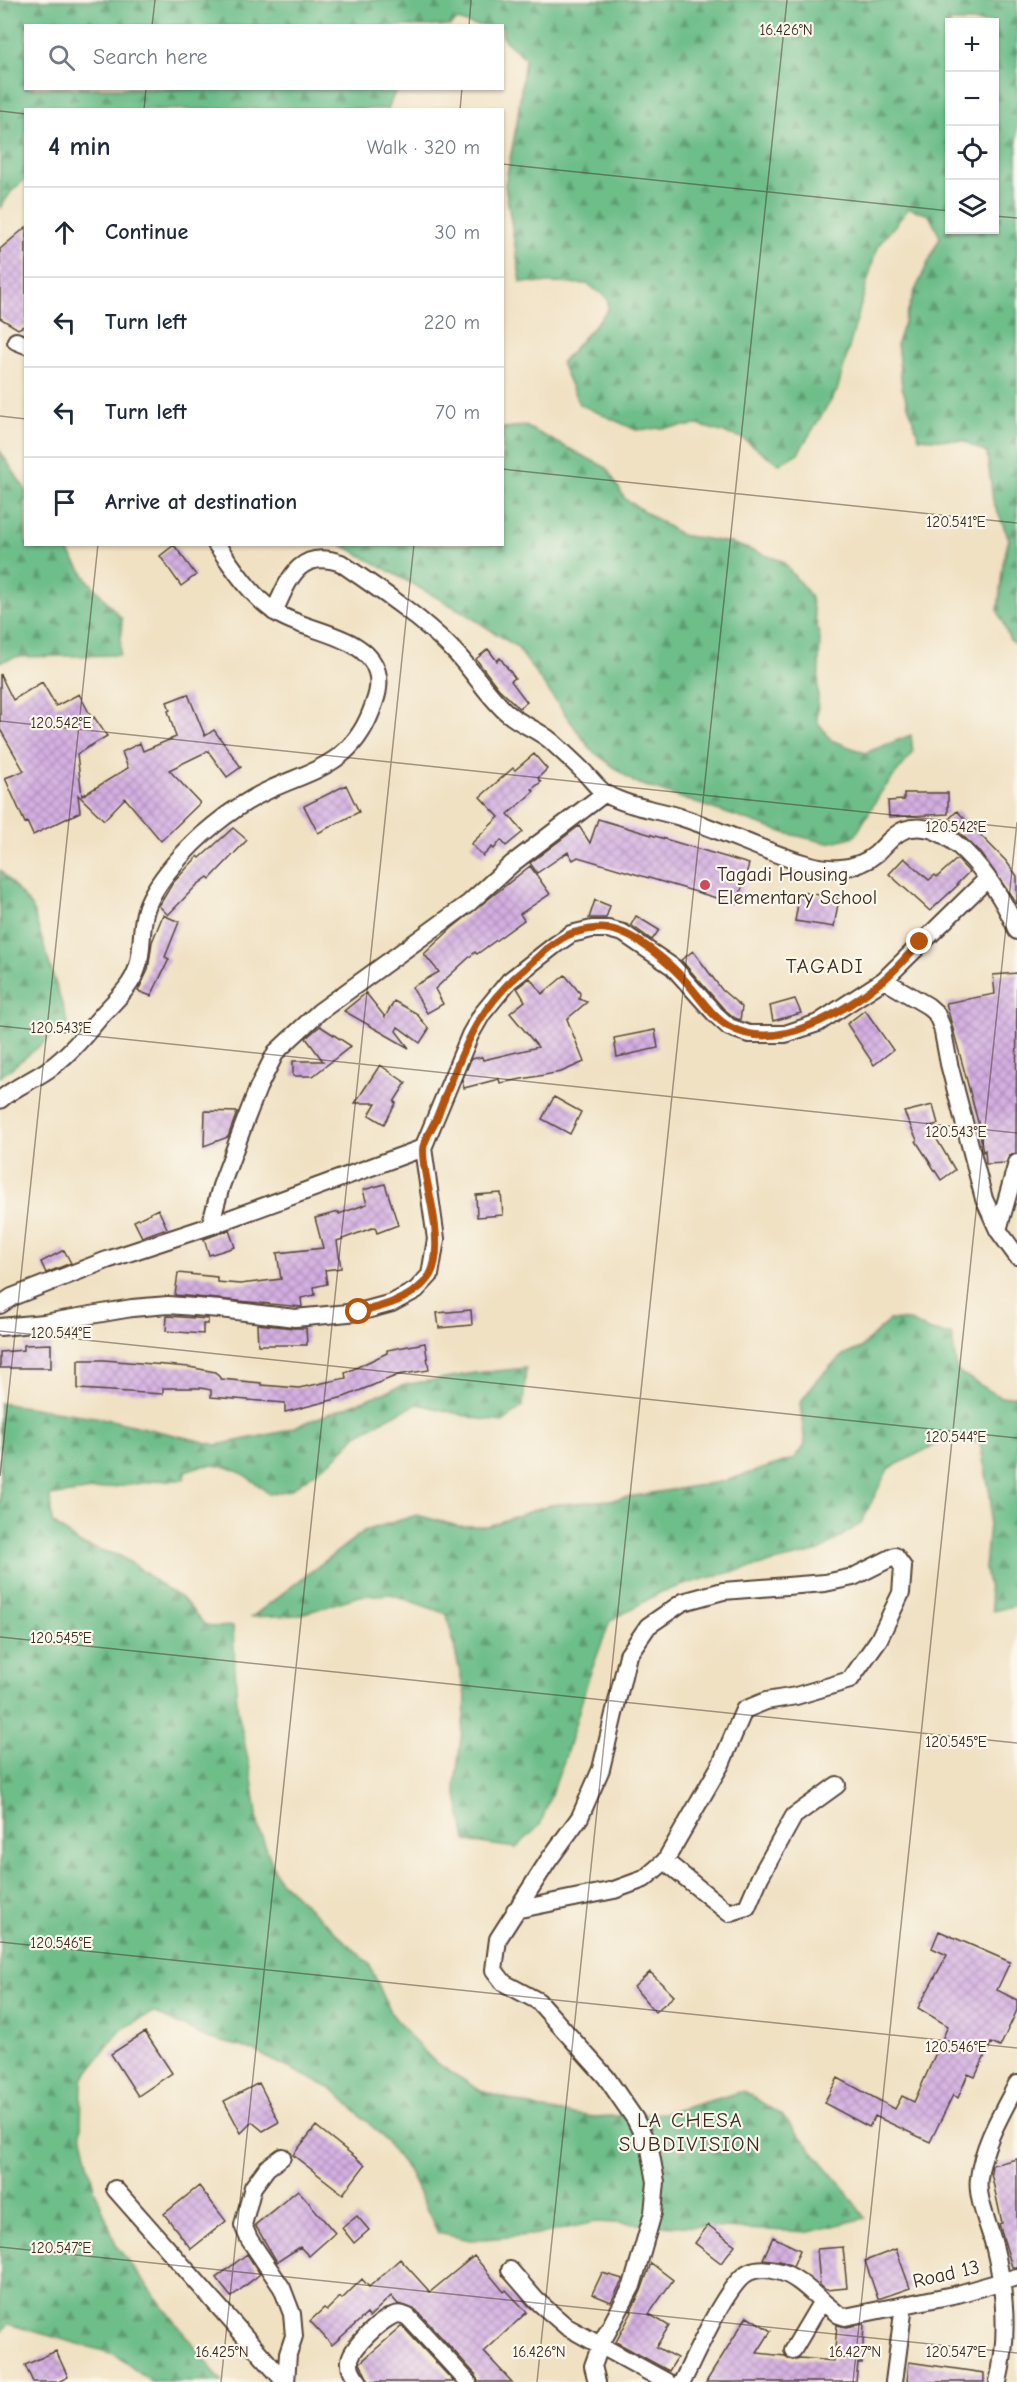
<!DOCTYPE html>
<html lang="en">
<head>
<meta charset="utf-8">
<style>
	:root { --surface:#fff; --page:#f2f2f3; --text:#1f2937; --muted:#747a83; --line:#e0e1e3 }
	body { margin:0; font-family:"Comic Neue",sans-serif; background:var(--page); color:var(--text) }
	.controls { position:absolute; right:18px; top:18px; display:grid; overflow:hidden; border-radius:0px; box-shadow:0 2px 4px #0004 }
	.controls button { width:54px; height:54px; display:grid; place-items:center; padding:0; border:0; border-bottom:2px solid var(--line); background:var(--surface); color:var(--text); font:30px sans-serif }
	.stop { position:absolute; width:18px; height:18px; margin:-14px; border:4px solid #b45309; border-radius:50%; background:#fff }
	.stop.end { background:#b45309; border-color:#fff; box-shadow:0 2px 6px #0008 }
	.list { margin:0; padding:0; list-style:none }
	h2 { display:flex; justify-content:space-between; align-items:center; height:78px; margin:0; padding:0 24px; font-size:26px }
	h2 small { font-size:20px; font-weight:400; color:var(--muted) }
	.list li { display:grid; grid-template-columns:39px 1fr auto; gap:18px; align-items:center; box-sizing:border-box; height:90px; padding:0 24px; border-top:2px solid var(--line) }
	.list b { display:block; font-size:22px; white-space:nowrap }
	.list em { font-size:20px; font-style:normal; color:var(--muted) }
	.icon { flex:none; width:33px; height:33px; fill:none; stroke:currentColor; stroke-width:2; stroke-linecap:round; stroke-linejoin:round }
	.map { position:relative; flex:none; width:1017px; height:2382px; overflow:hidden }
	.search { position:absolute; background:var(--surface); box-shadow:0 2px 4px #0004; left:24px; top:24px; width:480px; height:66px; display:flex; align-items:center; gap:15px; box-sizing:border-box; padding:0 21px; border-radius:0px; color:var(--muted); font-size:22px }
	.panel { position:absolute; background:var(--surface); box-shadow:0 2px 4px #0004; left:24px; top:108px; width:480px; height:438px; border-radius:0px }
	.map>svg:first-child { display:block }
	.built { fill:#eed0e8 }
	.forest { fill:url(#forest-firs); stroke:#547454; stroke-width:1.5; fill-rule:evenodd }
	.building { fill:url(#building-cross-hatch) }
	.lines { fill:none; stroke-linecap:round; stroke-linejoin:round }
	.street-casing { stroke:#564537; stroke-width:20 }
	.street { stroke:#fff; stroke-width:16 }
	.route { stroke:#b45309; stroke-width:8 }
	.ticks { fill:none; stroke:#3b2a1e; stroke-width:1.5; stroke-opacity:0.45 }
	.poi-dot { fill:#d1495b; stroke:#fbf7ec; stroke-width:2 }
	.labels { text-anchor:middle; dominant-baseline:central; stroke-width:4.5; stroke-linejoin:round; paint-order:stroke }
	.poi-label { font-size:20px; fill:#3b2a1e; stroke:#fbf7ec; text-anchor:start }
	.street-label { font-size:20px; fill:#3b2a1e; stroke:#fbf7ec }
	.neighbourhood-label { font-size:21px; letter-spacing:1.5px; fill:#3b2a1e; stroke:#fbf7ec }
	.ticks-label { font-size:15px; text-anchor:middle; fill:#3b2a1e; stroke:#fbf7ec; stroke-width:4.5; stroke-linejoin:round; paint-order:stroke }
</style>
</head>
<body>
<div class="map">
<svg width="1017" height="2382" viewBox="0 0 1017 2382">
	<defs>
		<pattern id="forest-firs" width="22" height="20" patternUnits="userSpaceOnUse" patternTransform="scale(1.5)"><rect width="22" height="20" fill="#6ebe8a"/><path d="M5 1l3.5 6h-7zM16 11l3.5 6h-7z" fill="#5c9b70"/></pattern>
		<pattern id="building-cross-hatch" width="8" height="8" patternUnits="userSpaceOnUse" patternTransform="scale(1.5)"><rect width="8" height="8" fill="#d4afe2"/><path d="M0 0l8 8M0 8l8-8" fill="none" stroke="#ad8fb7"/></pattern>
	</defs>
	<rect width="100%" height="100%" fill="#fbf7ec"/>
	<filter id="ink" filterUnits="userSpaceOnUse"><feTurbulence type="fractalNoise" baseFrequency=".0167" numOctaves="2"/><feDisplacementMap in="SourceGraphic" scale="12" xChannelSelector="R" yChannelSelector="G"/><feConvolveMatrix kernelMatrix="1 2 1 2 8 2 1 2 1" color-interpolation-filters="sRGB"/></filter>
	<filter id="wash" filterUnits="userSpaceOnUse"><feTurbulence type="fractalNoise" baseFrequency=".008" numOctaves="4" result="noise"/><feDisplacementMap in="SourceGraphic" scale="24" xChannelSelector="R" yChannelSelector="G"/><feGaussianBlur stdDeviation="1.35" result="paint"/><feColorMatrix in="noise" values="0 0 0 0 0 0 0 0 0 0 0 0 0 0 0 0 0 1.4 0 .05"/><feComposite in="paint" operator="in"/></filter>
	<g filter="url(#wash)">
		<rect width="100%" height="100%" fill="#f0e1c3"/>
		<path class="built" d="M597 815 754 862 739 909 583 860Z"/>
		<path class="forest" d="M0 0H1017V645L1010 640 998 611 1003 563 1009 539 993 501 987 453 964 441 919 438 902 387 897 343 914 293 940 237 929 215 909 208 877 247 837 391 798 453 779 464 742 438 698 425 636 430 579 404 561 363 608 310V299L588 284 521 282 505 185 517 123 525 58 503 39 502 26 472 25 458 20 450 26H26V88L401 89 394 94 388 109 26 110 25 179 11 192 0 208ZM994 22V230H950V22Z
			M525 426 607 468 625 499 681 535 731 543 782 561 810 595 820 639 817 721 831 740 865 753 911 735 913 753 881 792 855 836 828 843 785 833 634 782 591 750 517 647 463 612 342 545 502 544 503 428Z
			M0 451 25 489 26 544 64 545 87 579 122 619 120 655 16 657 0 662Z
			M0 870 32 907 68 1024 0 1077Z
			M889 1320 910 1321 930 1331 952 1335 957 1371 1000 1397 1017 1396V1605L993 1611 985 1569 991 1500 980 1443 948 1438 888 1469 861 1523 820 1551 707 1578 661 1592 610 1621 588 1680 566 1755 540 1825 516 1848 466 1841 455 1785 466 1700 447 1614 391 1594 359 1596 299 1615 252 1617 364 1531 417 1515 458 1526H488L548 1505 610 1500 725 1481 793 1459 805 1445 800 1403 818 1378 842 1356 861 1348Z
			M526 1368 523 1406 503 1422 479 1419 418 1404 391 1416 357 1435 334 1459 290 1490 269 1494C242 1470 221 1457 185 1471L184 1480H163L50 1496 52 1522 80 1544 120 1556 139 1568 166 1589 183 1599 204 1624 216 1627 233 1626 237 1707 252 1779 259 1829 278 1879 369 1964 391 2013 412 2039 436 2063 481 2091 545 2110 594 2117 666 2113 744 2091 784 2117 839 2182 865 2218 809 2232 595 2222 540 2234 471 2240 438 2233 409 2172 382 2136 334 2090 250 2049 207 2038 153 2012 119 2031 82 2080 81 2133 94 2188 117 2247 222 2382H151L114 2354 8 2324 0 2332V1403L102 1418 217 1445 281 1432 404 1385 475 1373Z"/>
		<g id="blocks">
			<path class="building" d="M26 227V325L18 329 0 318V249Z
				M174 545 196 575 181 586 160 556Z
				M488 649 497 661 500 658 515 678 511 681 527 702 519 708 498 688 476 659Z
				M0 674 13 700 42 682 56 706 79 694 92 718 94 717 107 736 77 754 82 796 128 768 122 752 140 743 143 751 176 737 168 711 170 710 167 702 188 694 205 736 214 730 241 767 227 777 208 751 169 770 200 803 161 841 125 798 104 820 78 795 80 812 33 835 27 822 25 823 5 778 24 771 0 729Z
				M534 754 547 769 538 778 541 782 532 789 534 791 508 814 523 832 506 846 501 840 494 849 492 847 483 856 471 844 499 817 480 797 513 768 515 770Z
				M346 785 359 812 318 833 304 806Z
				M904 793H948V814L889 817 888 801 904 800Z
				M957 811 1006 861 1017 876V904L981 853 947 821Z
				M598 819 749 864 737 904 578 857 573 860 568 852 537 873 530 863 579 826 590 843Z
				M233 828 247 840 210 879 208 877 197 885 168 915 159 906 172 884 198 856 200 858Z
				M904 858 929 880 935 875 937 877 957 859 969 872 957 884 958 885 930 911 889 874Z
				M530 866 550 894 520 914 524 920 477 954 475 952 435 989 443 1004 427 1013 412 987 439 972 424 954 452 928Z
				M800 892 839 898 834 927 795 921Z
				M595 900 610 906 606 918H589Z
				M163 915 179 922 165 957 169 959 151 996 138 991 148 970 152 942Z
				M636 916 659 930 652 940 631 925Z
				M693 951 722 990 742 1007 740 1020 735 1018 723 1008 681 960Z
				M1017 973 1016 1153 1009 1156 1006 1163 986 1164 985 1150 983 1152 978 1122 946 1003 995 994 993 975Z
				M565 975 580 993 579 999 587 1002 567 1019 584 1062 561 1072 500 1083 499 1079 464 1088 462 1081 471 1059 482 1057 483 1060 538 1047 510 1013 525 1001 517 988 530 978 542 994Z
				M366 993 385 1017 394 1001 416 1013 429 1029 420 1043 398 1027 396 1031 409 1048 344 1011Z
				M795 999 801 1013 773 1021 770 1006Z
				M865 1010 893 1050 874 1065 847 1024Z
				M320 1026 351 1046 313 1076H293V1061H323L306 1038Z
				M655 1030 658 1048 617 1057 614 1038Z
				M380 1065 406 1083 394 1102 396 1103 384 1124 369 1115 376 1103H355Z
				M554 1097 581 1112 570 1134 542 1119Z
				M933 1105 938 1124 929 1126 955 1170 941 1180 916 1141 917 1140 904 1112Z
				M205 1111 237 1112 228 1137 204 1146Z
				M385 1184 398 1225 377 1233 375 1227 337 1241 341 1268 325 1270 327 1284 314 1287 315 1295 301 1298 302 1307 175 1295 178 1273 217 1277V1282L240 1284 281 1279 277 1253 323 1248 315 1218 339 1212V1214L367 1204 363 1190Z
				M501 1193 503 1215 477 1217 476 1195Z
				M158 1209 167 1228 142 1237 134 1221Z
				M229 1230 235 1247 209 1255 204 1239Z
				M64 1250 71 1263 46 1273 41 1262Z
				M471 1310 472 1325 439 1328 437 1313Z
				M167 1316 208 1319V1324H203V1334L166 1331Z
				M257 1324 294 1328H306L307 1345H258Z
				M425 1343 429 1370 398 1375 344 1397 285 1412V1403L211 1397V1390L201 1388H163V1394L78 1389V1360H104L189 1367 215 1372 221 1379 261 1383V1385L299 1388 346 1378 345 1373 387 1353V1350Z
				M51 1344V1368H0V1352L24 1350V1345Z
				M939 1931 1010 1962 997 1990 1017 2000V2010L1000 2047 991 2043 975 2077 968 2074 958 2098 953 2095 930 2142 875 2116 869 2127 824 2103 838 2078 895 2109 902 2096 914 2102 948 2026 918 2008 947 1955 932 1948Z
				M650 1972 674 1996 655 2012 634 1987Z
				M145 2032 172 2073 138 2096 111 2054Z
				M259 2083 279 2122 263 2131 252 2122 241 2133 224 2101Z
				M316 2126 365 2165 343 2194 293 2155Z
				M1017 2159V2267H1012L999 2224 1002 2223 991 2173 992 2165Z
				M199 2186 226 2221 191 2249 164 2214Z
				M298 2190 335 2233 309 2256 300 2247 277 2262 255 2225Z
				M357 2216 369 2230 354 2243 342 2228Z
				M708 2225 735 2245 721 2263 695 2243Z
				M773 2237 800 2250 793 2266 780 2261 763 2259Z
				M843 2247 847 2288 826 2290 820 2285 817 2249Z
				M896 2249 910 2288 878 2299 865 2261Z
				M247 2254 260 2274 231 2297 216 2278Z
				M474 2256 504 2292 506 2290 527 2312 484 2352 512 2382H478L476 2375 416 2310 398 2304 391 2296 369 2317 367 2314 332 2345 310 2321 324 2308 327 2310 340 2297 342 2299 362 2279 369 2287 400 2259 430 2292Z
				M651 2263 673 2280 649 2314 669 2326 656 2347 677 2358 669 2371 616 2342 632 2312 631 2311 641 2291Z
				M602 2273 623 2279 611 2302 592 2294Z
				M747 2316 771 2331 757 2353 785 2356 792 2360 800 2358 834 2361 837 2325 847 2327 864 2324 862 2363H858L856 2382H706Z
				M402 2326 454 2382H369L360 2363Z
				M56 2351 68 2377 58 2382H33L25 2365Z
				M909 2362 984 2373V2382H907Z"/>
		</g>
	</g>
	<g filter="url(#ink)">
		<use href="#blocks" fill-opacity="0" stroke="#564537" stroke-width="1.5"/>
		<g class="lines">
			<g class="street-casing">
				<path id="street" d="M16 341 26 345
					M274 612C289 579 299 548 341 563 378 589 417 614 449 646 470 666 484 691 505 711 519 724 537 729 551 741 562 751 573 761 584 772 591 779 598 789 606 794 629 807 655 809 680 817 721 830 761 850 803 863 827 871 856 871 876 854 885 846 892 835 904 830 951 812 1003 894 1017 931
					M884 980 928 1006 936 1013 942 1027 949 1064 984 1199 998 1230 1017 1256
					M0 1100C15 1086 37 1079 53 1066 72 1052 88 1031 103 1014 112 1004 123 994 130 983 145 961 139 937 145 913 152 884 190 844 214 825 231 811 251 798 271 789 316 769 351 763 371 712 376 699 381 686 377 672 366 633 301 632 272 610 249 593 233 567 216 544
					M210 1226 221 1186 244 1124 258 1088 276 1052 319 1012 469 903 513 863 605 793
					M998 1230 1017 1163
					M0 1305 12 1297 107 1260 210 1226 423 1148
					M0 1327 44 1323 132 1308 168 1305 220 1309 295 1318 359 1312 392 1303 416 1290 430 1275 436 1239 423 1148 470 1035 482 1014 509 981 555 945 571 934 592 929H608L623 933 673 967 716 1015 729 1027 749 1034H785L818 1023 884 980 987 879
					M665 1861 729 1913 747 1907 760 1877 794 1816 837 1785
					M515 1910 614 1890 644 1879 665 1861 721 1764 744 1710 766 1701 796 1696 850 1680 879 1639 901 1593 903 1567 895 1556 853 1577 825 1583 723 1591 683 1602 648 1626 628 1655 601 1769 580 1817 548 1861 498 1939 494 1970 504 1983 538 2001 606 2077 635 2119 650 2149 656 2182 653 2213 632 2286 601 2344 593 2366 597 2382
					M282 2157 267 2168 253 2187 243 2225 249 2239 282 2288 292 2314 294 2336 288 2354 286 2382
					M115 2189 285 2382
					M510 2270 536 2300 567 2327 667 2382
					M793 2350 822 2301 839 2315 845 2317 904 2305
					M359 2382C354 2376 349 2369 350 2361 350 2348 383 2318 395 2315 400 2313 404 2315 408 2317L468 2382
					M682 2382C694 2359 727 2282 749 2272 758 2268 771 2269 781 2272 797 2277 810 2291 822 2301
					M894 2382 904 2305 958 2294 1017 2277
					M998 2382C1009 2337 1005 2289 994 2245 989 2226 976 2197 979 2178 983 2144 1002 2113 1017 2084"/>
			</g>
			<use href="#street" class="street"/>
		</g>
	</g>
	<g class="lines" filter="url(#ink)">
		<path class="route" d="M359 1312C382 1307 416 1298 430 1275 439 1259 436 1230 433 1213 430 1192 423 1171 423 1150 423 1140 433 1127 437 1117 461 1058 473 1010 526 968 539 956 556 939 573 933 584 930 598 927 609 929 636 933 672 965 689 985 701 999 714 1019 730 1027 778 1054 845 1011 882 981 896 970 908 955 920 942"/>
	</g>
	<path class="ticks" d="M152 26 155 0M469 26 471 0M144 110 146 88M460 110 462 88M0 111 26 114M502 164 950 211M994 216 1017 218M0 416 26 419M502 469 1017 523M0 721 1017 828M0 1026 1017 1133M0 1331 1017 1438M0 1476 98 544M0 1637 1017 1743M0 1942 1017 2048M0 2247 1017 2353M221 2382 414 544M537 2382 787 0M853 2382 1017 822"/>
	<circle class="poi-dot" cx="705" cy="885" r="6"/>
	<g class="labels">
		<g class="poi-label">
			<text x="717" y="874">Tagadi Housing<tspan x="717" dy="23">Elementary School</tspan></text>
		</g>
		<g class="street-label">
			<text transform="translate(946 2274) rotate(-13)">Road 13</text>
		</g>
		<g class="neighbourhood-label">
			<text x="825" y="966">TAGADI</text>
			<text x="690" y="2120">LA CHESA<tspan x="690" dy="24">SUBDIVISION</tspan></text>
		</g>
	</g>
	<g class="ticks-label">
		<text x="786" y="35">16.426°N</text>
		<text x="956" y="527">120.541°E</text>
		<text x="61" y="728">120.542°E</text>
		<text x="956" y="832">120.542°E</text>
		<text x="61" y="1033">120.543°E</text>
		<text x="956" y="1137">120.543°E</text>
		<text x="61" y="1338">120.544°E</text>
		<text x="956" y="1442">120.544°E</text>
		<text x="61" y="1643">120.545°E</text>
		<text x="956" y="1747">120.545°E</text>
		<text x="61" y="1948">120.546°E</text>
		<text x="956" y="2052">120.546°E</text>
		<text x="61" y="2253">120.547°E</text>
		<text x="956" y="2357">120.547°E</text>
		<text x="222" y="2357">16.425°N</text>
		<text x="539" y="2357">16.426°N</text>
		<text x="855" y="2357">16.427°N</text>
	</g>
</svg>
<div class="controls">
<button>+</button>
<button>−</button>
<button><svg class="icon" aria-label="locate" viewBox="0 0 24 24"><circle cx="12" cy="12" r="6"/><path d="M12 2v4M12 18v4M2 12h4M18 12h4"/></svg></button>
<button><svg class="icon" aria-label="layers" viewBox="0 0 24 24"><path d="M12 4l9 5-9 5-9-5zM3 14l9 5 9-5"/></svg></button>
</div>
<div class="stop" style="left:359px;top:1312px"></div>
<div class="stop end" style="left:920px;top:942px"></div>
<div class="search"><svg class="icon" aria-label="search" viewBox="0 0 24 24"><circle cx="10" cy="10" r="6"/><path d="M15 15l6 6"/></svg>Search here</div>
<section class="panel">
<h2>4 min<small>Walk · 320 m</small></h2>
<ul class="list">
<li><svg class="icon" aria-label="ahead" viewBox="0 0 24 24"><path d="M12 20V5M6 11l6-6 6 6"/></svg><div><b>Continue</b></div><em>30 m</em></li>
<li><svg class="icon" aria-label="left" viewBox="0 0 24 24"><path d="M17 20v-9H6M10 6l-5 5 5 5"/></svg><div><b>Turn left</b></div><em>220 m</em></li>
<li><svg class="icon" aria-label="left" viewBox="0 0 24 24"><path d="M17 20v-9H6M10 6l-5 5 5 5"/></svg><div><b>Turn left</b></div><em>70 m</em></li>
<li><svg class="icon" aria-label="arrive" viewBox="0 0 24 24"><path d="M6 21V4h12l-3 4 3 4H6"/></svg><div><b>Arrive at destination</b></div></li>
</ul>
</section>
</div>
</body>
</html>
